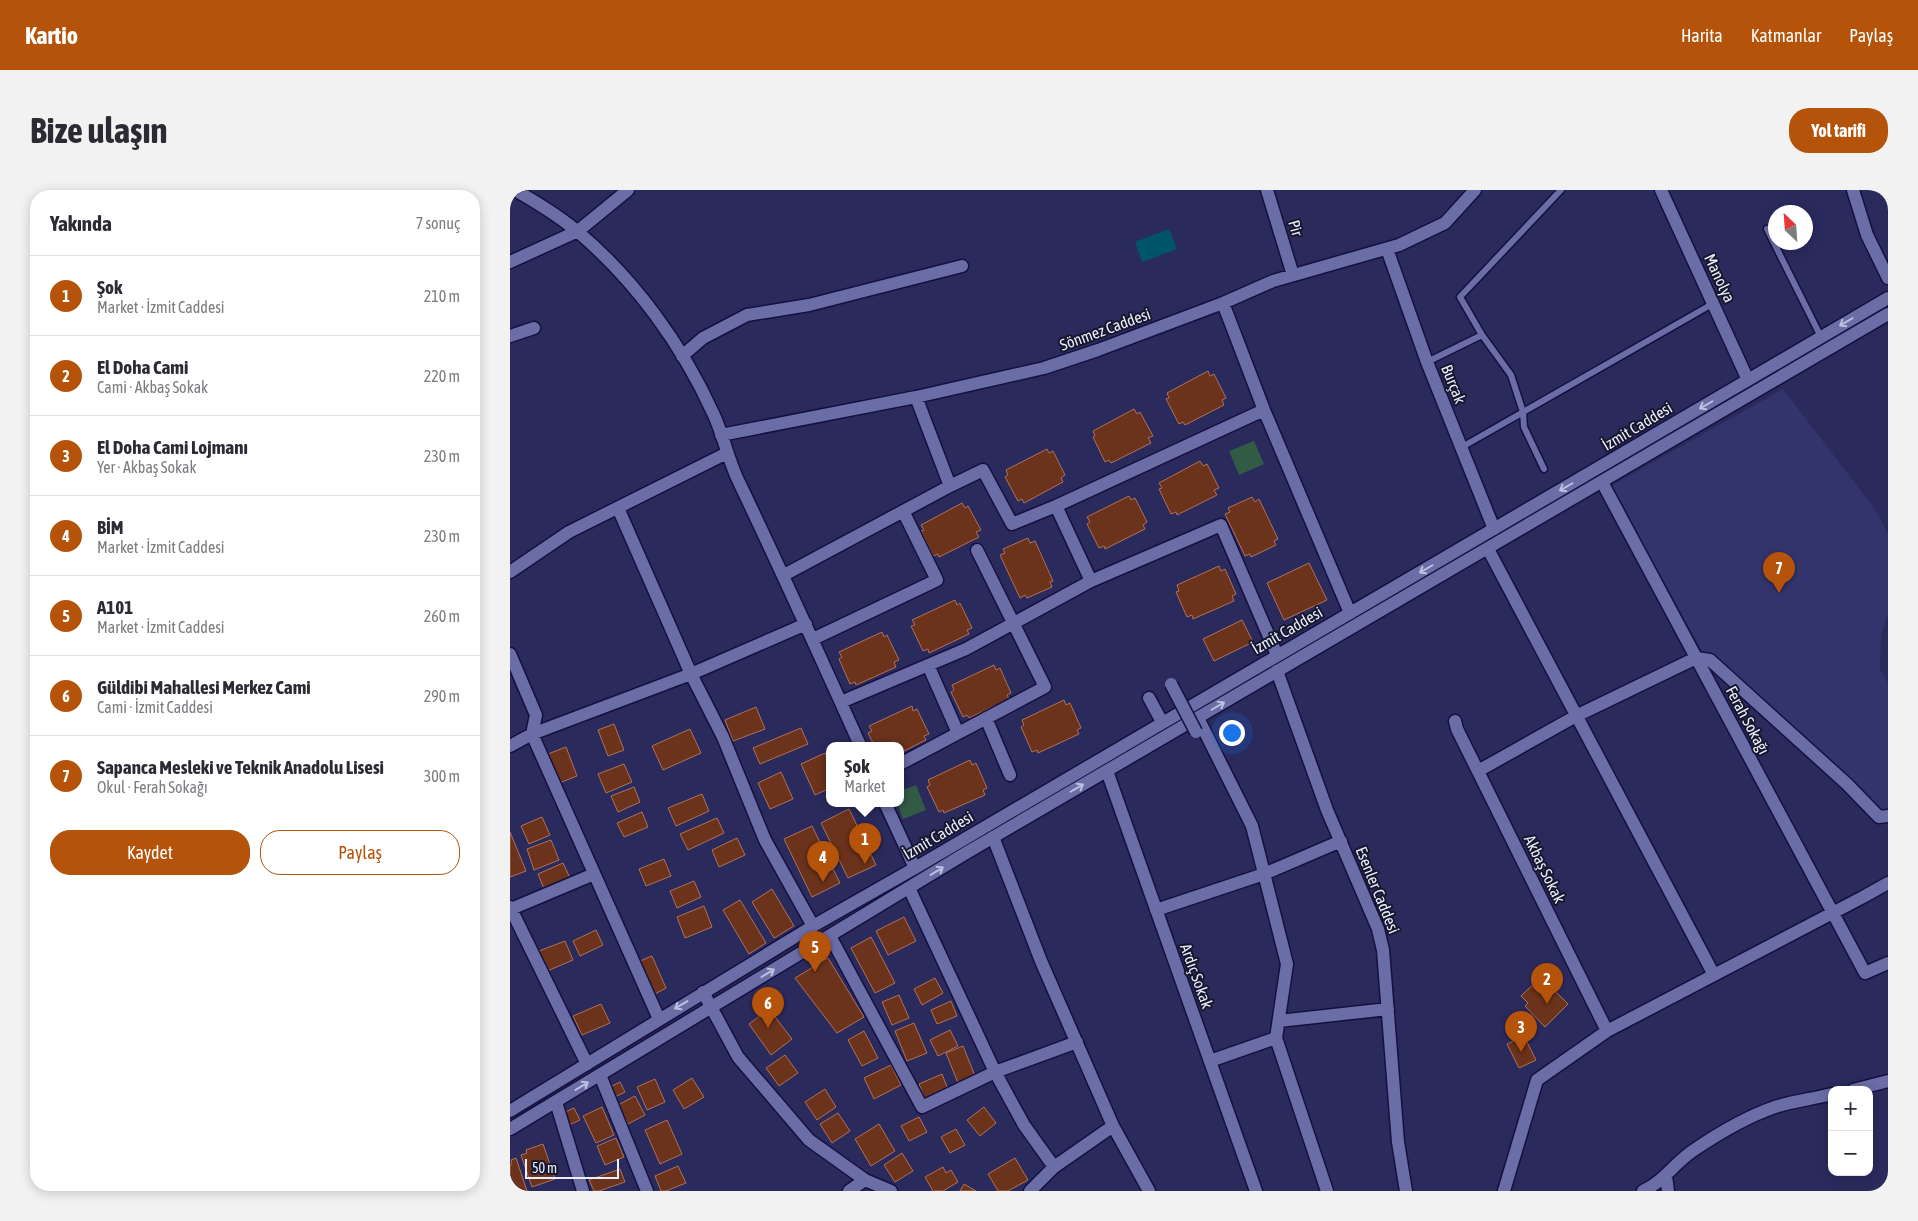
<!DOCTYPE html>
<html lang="tr">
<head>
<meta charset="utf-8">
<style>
	:root { --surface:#fff; --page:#f2f2f3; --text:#2b2b33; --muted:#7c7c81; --line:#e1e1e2; --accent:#b45309 }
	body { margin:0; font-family:"Asap Condensed",sans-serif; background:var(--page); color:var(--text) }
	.controls { position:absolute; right:15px; bottom:15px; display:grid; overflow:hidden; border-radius:10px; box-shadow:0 2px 12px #0003 }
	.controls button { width:45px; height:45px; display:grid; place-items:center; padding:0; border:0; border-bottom:1px solid var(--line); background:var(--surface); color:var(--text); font:25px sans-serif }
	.compass { position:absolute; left:1258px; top:15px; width:45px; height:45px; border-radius:50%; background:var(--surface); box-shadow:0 2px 12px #0003; rotate:335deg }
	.scale { position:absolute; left:15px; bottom:12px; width:94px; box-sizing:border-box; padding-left:5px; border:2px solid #eceefb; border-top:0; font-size:14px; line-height:18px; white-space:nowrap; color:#eceefb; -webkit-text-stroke:4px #16172e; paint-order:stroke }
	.you { position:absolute; left:721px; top:542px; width:18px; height:18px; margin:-12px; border:4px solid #fff; border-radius:50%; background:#1a73e8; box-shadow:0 0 0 8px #1a73e833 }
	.badge { display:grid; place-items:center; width:32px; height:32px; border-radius:50%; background:var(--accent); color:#fff; font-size:16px; font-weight:700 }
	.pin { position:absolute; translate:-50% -41px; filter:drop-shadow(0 1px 2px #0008) }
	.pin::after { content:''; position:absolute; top:26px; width:18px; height:15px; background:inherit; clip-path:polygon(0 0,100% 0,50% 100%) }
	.popup { position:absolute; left:316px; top:552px; width:78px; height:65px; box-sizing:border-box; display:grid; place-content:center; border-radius:10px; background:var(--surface); filter:drop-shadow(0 1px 4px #0005); font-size:16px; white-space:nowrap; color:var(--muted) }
	.popup b { font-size:19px; color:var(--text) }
	.popup::after { content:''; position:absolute; left:50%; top:100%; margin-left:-10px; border:10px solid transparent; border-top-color:var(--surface) }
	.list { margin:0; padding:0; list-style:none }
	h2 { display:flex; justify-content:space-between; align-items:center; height:65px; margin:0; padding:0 20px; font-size:21px }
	h2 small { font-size:16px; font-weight:400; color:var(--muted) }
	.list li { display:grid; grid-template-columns:32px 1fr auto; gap:15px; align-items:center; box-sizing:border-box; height:80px; padding:0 20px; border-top:1px solid var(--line) }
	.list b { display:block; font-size:19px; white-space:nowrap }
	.list p { margin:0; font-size:16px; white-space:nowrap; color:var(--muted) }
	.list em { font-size:16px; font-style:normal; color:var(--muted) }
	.actions { display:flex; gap:10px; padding:15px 20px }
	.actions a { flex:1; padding:11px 0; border:1px solid var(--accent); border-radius:20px; text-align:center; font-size:18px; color:var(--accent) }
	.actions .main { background:var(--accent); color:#fff }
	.map { position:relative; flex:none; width:1378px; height:1001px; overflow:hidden; border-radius:20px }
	header { display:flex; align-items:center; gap:30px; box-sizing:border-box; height:70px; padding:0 25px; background:var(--accent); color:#fff }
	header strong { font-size:24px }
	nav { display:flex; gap:28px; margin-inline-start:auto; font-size:18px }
	.intro { display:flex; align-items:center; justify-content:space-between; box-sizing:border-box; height:120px; padding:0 30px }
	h1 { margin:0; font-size:35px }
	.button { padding:12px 22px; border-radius:20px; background:var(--accent); color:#fff; font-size:18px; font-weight:700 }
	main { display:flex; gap:30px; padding:0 30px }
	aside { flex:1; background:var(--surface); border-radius:20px; box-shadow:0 2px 12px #0003 }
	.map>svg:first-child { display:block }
	.built { fill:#34346d }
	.green { fill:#325b46 }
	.water { fill:#005569 }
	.building { fill:#6b321c; stroke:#b1715a }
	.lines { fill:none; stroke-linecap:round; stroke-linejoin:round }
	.lane-casing { stroke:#151040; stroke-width:9 }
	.street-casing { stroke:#151040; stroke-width:15 }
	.secondary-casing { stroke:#151040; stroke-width:15 }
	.lane { stroke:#6a6da6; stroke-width:6 }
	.street { stroke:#6a6da6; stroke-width:12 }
	.secondary { stroke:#6a6da6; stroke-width:12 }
	.street-bridge-casing { stroke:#151040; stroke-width:15; stroke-linecap:butt }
	.street-bridge { stroke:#6a6da6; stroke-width:12 }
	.oneway { stroke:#bec1dd }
	.labels { text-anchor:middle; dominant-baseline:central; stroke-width:4; stroke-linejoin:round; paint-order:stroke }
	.street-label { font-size:16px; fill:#eceefb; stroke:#16172e }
</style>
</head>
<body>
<header>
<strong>Kartio</strong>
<nav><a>Harita</a><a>Katmanlar</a><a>Paylaş</a></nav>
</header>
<div class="intro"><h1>Bize ulaşın</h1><a class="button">Yol tarifi</a></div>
<main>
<aside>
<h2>Yakında<small>7 sonuç</small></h2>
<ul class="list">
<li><span class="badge">1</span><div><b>Şok</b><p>Market · İzmit Caddesi</p></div><em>210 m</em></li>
<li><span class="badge">2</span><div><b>El Doha Cami</b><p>Cami · Akbaş Sokak</p></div><em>220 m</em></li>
<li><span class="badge">3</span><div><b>El Doha Cami Lojmanı</b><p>Yer · Akbaş Sokak</p></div><em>230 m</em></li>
<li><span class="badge">4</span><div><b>BİM</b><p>Market · İzmit Caddesi</p></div><em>230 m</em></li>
<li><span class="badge">5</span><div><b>A101</b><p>Market · İzmit Caddesi</p></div><em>260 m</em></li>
<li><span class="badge">6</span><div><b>Güldibi Mahallesi Merkez Cami</b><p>Cami · İzmit Caddesi</p></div><em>290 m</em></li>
<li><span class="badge">7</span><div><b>Sapanca Mesleki ve Teknik Anadolu Lisesi</b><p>Okul · Ferah Sokağı</p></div><em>300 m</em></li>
</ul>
<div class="actions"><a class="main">Kaydet</a><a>Paylaş</a></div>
</aside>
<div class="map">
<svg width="1378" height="1001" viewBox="0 0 1378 1001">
	<rect width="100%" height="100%" fill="#2b2a5d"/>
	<path class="built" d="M1273 199 1364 318 1378 344V423L1371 446 1370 479 1378 493V618L1376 625 1196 468 1101 296Z"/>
	<path class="green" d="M744 251 754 274 729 285 719 261Z
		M406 595 416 620 393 629 387 613H390V601Z"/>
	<path class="water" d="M659 39 667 59 632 72 625 52Z"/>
	<path class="building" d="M698 181 700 186 704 184 716 208 712 210 714 215 675 235 673 232 669 234 656 209 659 208 657 203Z
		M624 219 627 224 630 222 643 246 638 248 641 253 601 273 599 270 595 272 583 247 585 246 583 241Z
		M537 259 539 263 543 261 555 285 551 288 553 292 514 313 512 309 508 311 495 287 498 285 496 280Z
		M690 271 693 276 697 274 709 298 704 300 707 305 667 325 666 322 661 324 649 299 652 298 649 293Z
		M619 306 621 310 625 308 637 332 633 335 635 339 595 359 594 356 589 358 577 334 580 332 577 327Z
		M742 307 745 312 749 309 768 349 764 351 766 355 741 367 740 364 735 366 715 324 720 322 718 318Z
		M452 313 455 318 458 316 471 340 466 342 469 347 429 367 428 364 423 366 411 341 414 340 411 335Z
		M518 348 520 353 525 351 543 391 540 392 542 397 517 408 515 405 510 408 490 365 495 363 493 359Z
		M799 373 817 410 774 430 757 393Z
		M709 376 711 381 715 379 726 404 722 406 724 411 683 429 682 425 677 427 666 402 669 401 667 395Z
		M445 410 447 415 450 413 462 438 457 440 459 444 419 463 418 459 413 461 401 436 405 435 402 430Z
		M732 430 743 452 704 471 693 449Z
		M372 442 374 447 377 445 389 470 384 472 386 477 346 495 345 492 340 494 329 469 332 467 329 462Z
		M484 475 486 480 490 478 501 503 497 505 499 509 459 528 457 525 453 527 441 502 444 500 442 495Z
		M554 510 556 515 560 513 571 538 567 540 569 544 528 563 527 560 522 562 511 537 514 535 512 530Z
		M402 516 403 521 407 519 419 544 414 546 416 550 390 563V555H364L358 543 362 541 359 536Z
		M246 517 255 539 223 551 215 530Z
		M104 534 114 560 98 566 88 540Z
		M291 538 298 554 250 574 243 558Z
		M180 539 191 563 153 580 142 556Z
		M56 557 67 586 49 593 38 564Z
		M315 563 320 573V598L305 605 291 574Z
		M460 570 462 575 466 573 477 598 473 600 475 605 434 623 433 620 429 622 417 597 420 595 418 590Z
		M114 574 122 592 96 603 88 584Z
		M271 582 283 609 260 619 248 593Z
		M124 597 130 612 108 622 101 606Z
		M192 604 199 621 166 636 158 618Z
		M339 619 366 675 338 688 311 633Z
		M132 622 138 637 114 647 107 633Z
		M32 627 40 645 19 654 11 636Z
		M207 628 214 643 178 660 170 644Z
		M302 636 330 693 302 707 274 649Z
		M0 642 16 681 0 687Z
		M227 648 235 665 209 677 202 660Z
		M41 650 49 670 24 680 17 659Z
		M154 669 161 686 136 696 129 679Z
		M53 673 61 690 35 701 28 684Z
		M184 691 191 707 167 718 160 701Z
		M262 699 284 736 264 748 242 712Z
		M230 710 256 753 239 764 213 720Z
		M194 716 202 737 175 748 167 727Z
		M394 727 406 751 378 765 366 741Z
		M86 740 93 755 70 766 63 751Z
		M361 747 385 793 365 803 341 758Z
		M55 751 63 770 37 781 29 761Z
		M142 766 156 798 145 804 130 771Z
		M318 768 354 827 327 843 285 788Z
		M425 788 433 803 412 815 404 799Z
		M1028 790 1034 796 1037 793 1058 814 1035 837 1015 816 1018 813 1011 806Z
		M389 805 399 828 382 835 372 812Z
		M441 811 447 826 427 834 421 820Z
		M91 814 100 833 72 845 63 826Z
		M259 819 282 849 261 865 239 834Z
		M404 833 417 863 397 871 385 841Z
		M440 840 448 856 428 866 420 850Z
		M354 841 368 868 352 876 338 850Z
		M1014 846 1026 870 1009 878 997 854Z
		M453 856 465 886 448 893 436 863Z
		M275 865 288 883 269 896 256 878Z
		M381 875 391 895 364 909 354 888Z
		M432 884 439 902 416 912 409 894Z
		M182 888 194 907 174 919 163 900Z
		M145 889 155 912 137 920 127 897Z
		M110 892 115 902 105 907 100 897Z
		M315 899 326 917 307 930 295 912Z
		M125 906 135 925 118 934 108 915Z
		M92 917 104 945 86 953 73 926Z
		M474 917 486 933 470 946 457 930Z
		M64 918 70 930 59 935 53 923Z
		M328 923 340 941 322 953 310 934Z
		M409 927 417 942 399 951 391 936Z
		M157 930 172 964 150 974 135 940Z
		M369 934 385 961 361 976 345 949Z
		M446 939 455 955 440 963 431 947Z
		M106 948 114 967 95 975 87 956Z
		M33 954 45 989 22 997 11 965 17 963 16 960Z
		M392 963 403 981 385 992 374 975Z
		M6 968 17 1001H0V975L2 974 1 970Z
		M505 968 518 990 498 1001H488L478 984Z
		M168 976 176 993 156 1001H151L145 986Z
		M433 977 436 983 441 980 448 992 433 1001H423L415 987Z
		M110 979 115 992 89 1001H84L79 990Z
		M454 994 466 1001H450Z"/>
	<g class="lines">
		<g class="lane-casing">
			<path id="lane" d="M1257 39 1311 147
				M972 145 1001 185 1013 222 1014 237 1034 279
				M917 172 972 145 950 107 1051 0
				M952 257 1204 113"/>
		</g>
		<g class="street-casing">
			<path id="street" d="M5 0C26 12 49 26 68 42 125 90 172 155 203 223 213 244 218 269 228 290 270 378 310 466 350 555
				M757 0 783 85
				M1151 0 1238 190
				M1343 0 1357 45 1378 88
				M877 59 917 172 984 339
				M0 72 68 41 118 0
				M713 113 754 220 840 423
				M0 146 24 138
				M172 166 193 148 237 125 299 115 452 76
				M211 245 406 207 534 178 588 160 713 113 763 91 889 55 935 33 965 0
				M1092 292 1355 783 1378 773
				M440 296 473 280 502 334 546 316
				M108 318 181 484 213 547 255 650 303 736
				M978 359 1204 785
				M0 382 59 342 217 263
				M274 385 440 296 406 207
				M581 391 546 316 754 220
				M303 449 427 390 393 321
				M0 464 26 525 22 544 149 829
				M418 475 448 543
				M767 481 817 620 868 739 873 760 888 952 896 1001
				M639 508 652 532
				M331 512 456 459 581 391 711 335 767 465
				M476 528 500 585
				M688 528 742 636 777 774 766 848 817 1001
				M945 531 947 539 1097 841
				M0 556 22 544 181 484 296 434
				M390 574 535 497 467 360
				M597 581 746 1001
				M968 581 1066 526 1186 468 1200 470 1337 594 1369 627 1378 626
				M375 613 405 678
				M483 647 531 771 603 936 639 1001
				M399 698 485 882 514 935 544 977
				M0 717 77 874
				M1 719 84 684
				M646 720 754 684 831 651
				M320 746 412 917 485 882 567 852
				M193 802 228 867 299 950 355 990 381 1001
				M769 831 878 819
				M700 871 766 848
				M90 885 137 1001
				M1343 900 1378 891
				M46 912 73 1001
				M1156 986 1158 1001
				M339 1001 355 990
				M520 1001 544 977 603 936
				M994 1001 1027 890 1097 841 1353 707 1378 693
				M1133 1001C1156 990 1164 973 1184 960 1209 943 1236 927 1265 917 1283 911 1303 909 1322 904"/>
		</g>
		<g class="secondary-casing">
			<path id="secondary" d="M0 921 303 736 405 678 1378 108
				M0 939 456 663 1378 124"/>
		</g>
		<use href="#lane" class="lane"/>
		<use href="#street" class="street"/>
		<use href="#secondary" class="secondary"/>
		<g class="street-bridge-casing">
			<path id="street-bridge" d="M661 494 686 542"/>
		</g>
		<use href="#street-bridge" class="street-bridge"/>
	</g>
	<defs><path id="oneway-shaft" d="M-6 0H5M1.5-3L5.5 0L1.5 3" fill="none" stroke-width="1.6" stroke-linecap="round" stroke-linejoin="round" transform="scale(1.25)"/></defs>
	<g class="oneway">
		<use href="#oneway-shaft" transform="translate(1336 132) rotate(150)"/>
		<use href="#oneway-shaft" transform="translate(1196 215) rotate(150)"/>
		<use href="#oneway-shaft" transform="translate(1056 297) rotate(150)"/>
		<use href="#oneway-shaft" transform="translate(916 379) rotate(150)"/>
		<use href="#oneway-shaft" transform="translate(708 516) rotate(-30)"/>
		<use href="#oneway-shaft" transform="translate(567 598) rotate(-30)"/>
		<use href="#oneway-shaft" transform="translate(427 681) rotate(-31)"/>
		<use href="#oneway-shaft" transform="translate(258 783) rotate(-31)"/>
		<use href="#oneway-shaft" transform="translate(171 815) rotate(149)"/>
		<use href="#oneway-shaft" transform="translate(72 896) rotate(-31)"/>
	</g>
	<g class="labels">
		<g class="street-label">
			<text transform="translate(786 38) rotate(74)">Pir</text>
			<text transform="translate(1210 88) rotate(65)">Manolya</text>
			<text transform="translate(595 139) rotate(-20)">Sönmez Caddesi</text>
			<text transform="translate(944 194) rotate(68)">Burçak</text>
			<text transform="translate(1127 236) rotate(-31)">İzmit Caddesi</text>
			<text transform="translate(777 440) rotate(-30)">İzmit Caddesi</text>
			<text transform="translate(1238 530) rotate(62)">Ferah Sokağı</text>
			<text transform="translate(428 645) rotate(-31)">İzmit Caddesi</text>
			<text transform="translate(1035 679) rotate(64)">Akbaş Sokak</text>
			<text transform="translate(868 700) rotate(68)">Esenler Caddesi</text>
			<text transform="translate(687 786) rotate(70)">Ardıç Sokak</text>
		</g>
	</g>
</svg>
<div class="controls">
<button>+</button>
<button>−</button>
</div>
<svg class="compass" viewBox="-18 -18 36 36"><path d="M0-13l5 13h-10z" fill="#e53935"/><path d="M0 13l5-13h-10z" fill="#7c7c81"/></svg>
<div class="scale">50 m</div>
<div class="you"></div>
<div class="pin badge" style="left:355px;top:674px">1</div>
<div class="popup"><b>Şok</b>Market</div>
<div class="pin badge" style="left:1037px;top:814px">2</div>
<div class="pin badge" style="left:1011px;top:862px">3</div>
<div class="pin badge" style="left:313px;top:692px">4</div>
<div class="pin badge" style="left:305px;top:782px">5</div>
<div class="pin badge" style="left:258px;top:838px">6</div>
<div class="pin badge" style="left:1269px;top:403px">7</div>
</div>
</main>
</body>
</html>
